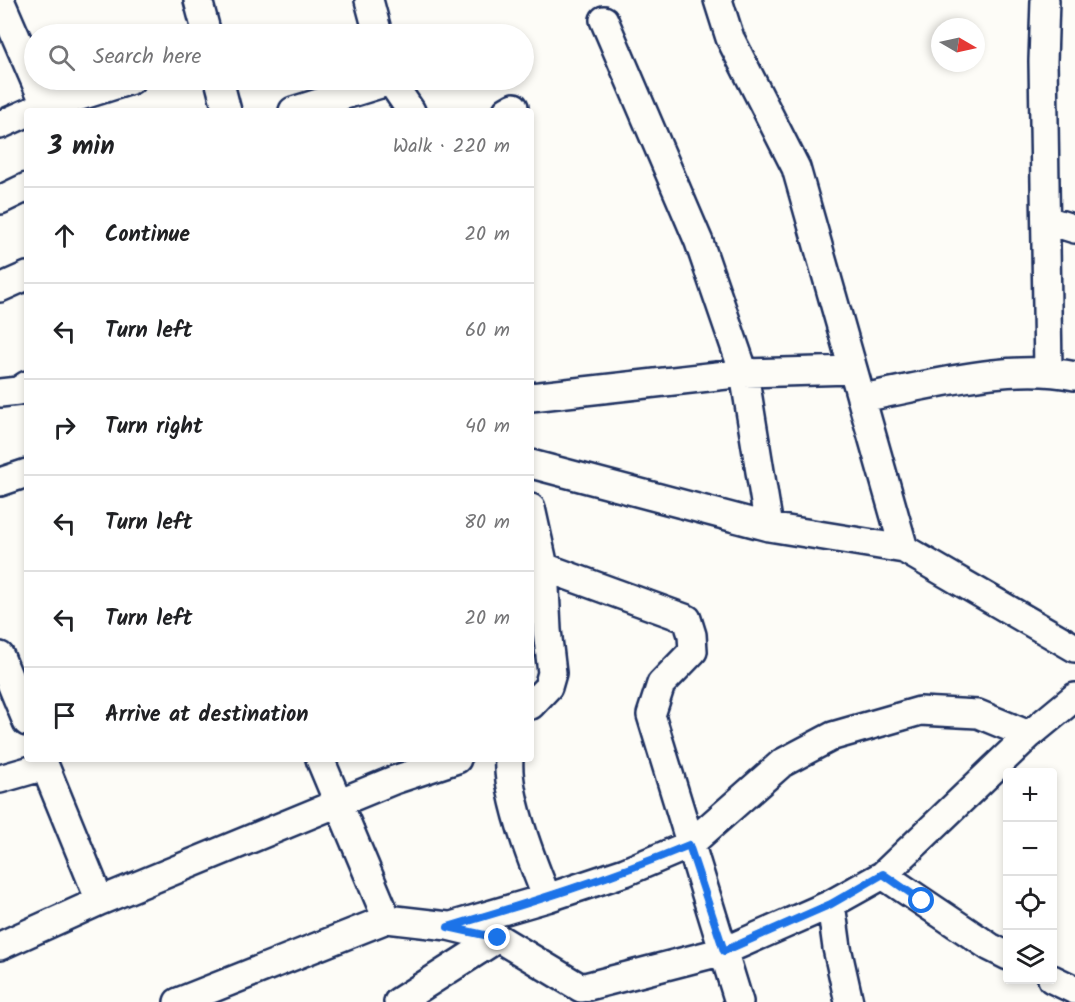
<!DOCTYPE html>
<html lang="en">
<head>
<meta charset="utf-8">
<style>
	:root { --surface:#fff; --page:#f6f6f6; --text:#202124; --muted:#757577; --line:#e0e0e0 }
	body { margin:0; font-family:Kalam,sans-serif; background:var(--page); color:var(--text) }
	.controls { position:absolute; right:18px; bottom:18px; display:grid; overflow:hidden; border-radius:6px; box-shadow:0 3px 9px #0003 }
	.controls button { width:54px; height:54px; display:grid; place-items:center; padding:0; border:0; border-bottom:2px solid var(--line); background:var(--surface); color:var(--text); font:30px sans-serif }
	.compass { position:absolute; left:931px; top:18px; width:54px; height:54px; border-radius:50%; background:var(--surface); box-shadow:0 3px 9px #0003; rotate:99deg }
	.stop { position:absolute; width:18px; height:18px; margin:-14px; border:4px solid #1a73e8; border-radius:50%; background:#fff }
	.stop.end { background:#1a73e8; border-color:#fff; box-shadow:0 2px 6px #0008 }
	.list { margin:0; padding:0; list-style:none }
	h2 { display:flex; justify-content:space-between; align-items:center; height:78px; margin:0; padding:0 24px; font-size:26px }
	h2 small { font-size:20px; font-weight:400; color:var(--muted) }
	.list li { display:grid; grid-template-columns:39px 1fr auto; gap:18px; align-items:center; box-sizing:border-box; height:96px; padding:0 24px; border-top:2px solid var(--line) }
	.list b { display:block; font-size:22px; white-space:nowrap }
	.list em { font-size:20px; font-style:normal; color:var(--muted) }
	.icon { flex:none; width:33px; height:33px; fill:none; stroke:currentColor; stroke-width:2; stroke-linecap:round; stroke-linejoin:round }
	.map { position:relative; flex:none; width:1075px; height:1002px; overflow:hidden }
	.search { position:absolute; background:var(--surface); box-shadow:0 3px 9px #0003; left:24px; top:24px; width:510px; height:66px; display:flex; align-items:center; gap:15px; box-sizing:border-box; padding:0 21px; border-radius:33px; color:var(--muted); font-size:22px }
	.panel { position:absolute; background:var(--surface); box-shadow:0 3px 9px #0003; left:24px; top:108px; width:510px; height:654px; border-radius:6px }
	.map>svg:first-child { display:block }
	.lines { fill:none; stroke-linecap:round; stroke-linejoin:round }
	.minor-casing { stroke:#1b2f5e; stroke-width:32 }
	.minor { stroke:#fdfcf7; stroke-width:27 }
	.route { stroke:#1a73e8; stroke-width:8 }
</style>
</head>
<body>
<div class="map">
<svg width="1075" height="1002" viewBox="0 0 1075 1002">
	<rect width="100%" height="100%" fill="#fdfcf7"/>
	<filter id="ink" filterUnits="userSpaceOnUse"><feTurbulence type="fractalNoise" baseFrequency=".0167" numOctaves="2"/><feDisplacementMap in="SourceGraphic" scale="12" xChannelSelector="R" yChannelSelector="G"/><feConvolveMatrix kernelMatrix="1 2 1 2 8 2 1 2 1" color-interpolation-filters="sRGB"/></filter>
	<g filter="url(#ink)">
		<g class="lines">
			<g class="minor-casing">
				<path id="minor" d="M0 0 48 111
					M198 0 207 34
					M369 0 378 34
					M718 0 730 38 796 168 904 549 1075 648
					M1045 0 1043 61 1048 370
					M604 20 699 242 744 373 769 527
					M219 80 227 111
					M390 80 411 111
					M32 111 131 80
					M293 111 390 81
					M507 111 514 107
					M0 125 27 113
					M0 200 27 187
					M1046 220 1075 229
					M0 288 27 276
					M0 393 18 391 27 385
					M531 397 744 373 853 370
					M861 398C928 386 1009 362 1075 376
					M531 464 769 527 904 549
					M0 482 27 473
					M531 508 544 567 547 630 552 673 548 687 531 705
					M544 567 687 619 692 635 693 651 661 684 651 715 739 1002
					M0 656 27 722
					M42 759 100 901 394 780 457 759
					M320 759 387 919
					M509 759C506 796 533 864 547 898
					M0 779 45 766
					M883 875 990 947 1008 956
					M831 904 837 948 849 1002
					M451 926 547 898 625 872 689 845 782 763 833 736 920 711 978 714 1029 735
					M0 946 100 901
					M1052 979 1075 990
					M178 1002 387 919 448 926 498 938 581 988 724 951 831 904 883 875 1029 735 1075 697
					M398 1002 498 938"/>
			</g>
			<use href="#minor" class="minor"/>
		</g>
	</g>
	<g class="lines" filter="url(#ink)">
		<path class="route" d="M498 938 448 927C530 903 610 878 689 845L724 951 831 904 883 874 922 901"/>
	</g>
</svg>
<div class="controls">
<button>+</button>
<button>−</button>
<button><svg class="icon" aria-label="locate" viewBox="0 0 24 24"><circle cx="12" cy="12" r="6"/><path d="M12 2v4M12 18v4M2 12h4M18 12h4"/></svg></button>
<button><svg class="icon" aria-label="layers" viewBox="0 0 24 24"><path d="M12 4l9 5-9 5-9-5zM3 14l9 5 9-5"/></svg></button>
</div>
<svg class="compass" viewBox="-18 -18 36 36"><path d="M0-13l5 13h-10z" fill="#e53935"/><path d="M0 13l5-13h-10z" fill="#757577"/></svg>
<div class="stop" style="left:922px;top:901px"></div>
<div class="stop end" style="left:498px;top:938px"></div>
<div class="search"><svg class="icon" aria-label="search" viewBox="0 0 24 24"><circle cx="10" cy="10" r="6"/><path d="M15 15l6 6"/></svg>Search here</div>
<section class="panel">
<h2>3 min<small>Walk · 220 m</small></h2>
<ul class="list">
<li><svg class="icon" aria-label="ahead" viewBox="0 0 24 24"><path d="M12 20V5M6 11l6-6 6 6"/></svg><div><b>Continue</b></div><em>20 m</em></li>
<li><svg class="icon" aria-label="left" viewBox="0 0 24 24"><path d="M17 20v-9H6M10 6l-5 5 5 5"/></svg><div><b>Turn left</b></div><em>60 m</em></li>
<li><svg class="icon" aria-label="right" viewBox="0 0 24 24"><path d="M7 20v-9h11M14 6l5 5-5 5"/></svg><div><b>Turn right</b></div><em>40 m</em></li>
<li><svg class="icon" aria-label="left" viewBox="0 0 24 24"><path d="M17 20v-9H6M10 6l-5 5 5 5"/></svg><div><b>Turn left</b></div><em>80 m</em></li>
<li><svg class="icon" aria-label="left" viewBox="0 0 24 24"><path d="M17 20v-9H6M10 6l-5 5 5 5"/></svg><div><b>Turn left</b></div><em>20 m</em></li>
<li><svg class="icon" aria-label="arrive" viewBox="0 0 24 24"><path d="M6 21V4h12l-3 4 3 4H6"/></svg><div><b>Arrive at destination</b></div></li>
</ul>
</section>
</div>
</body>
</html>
